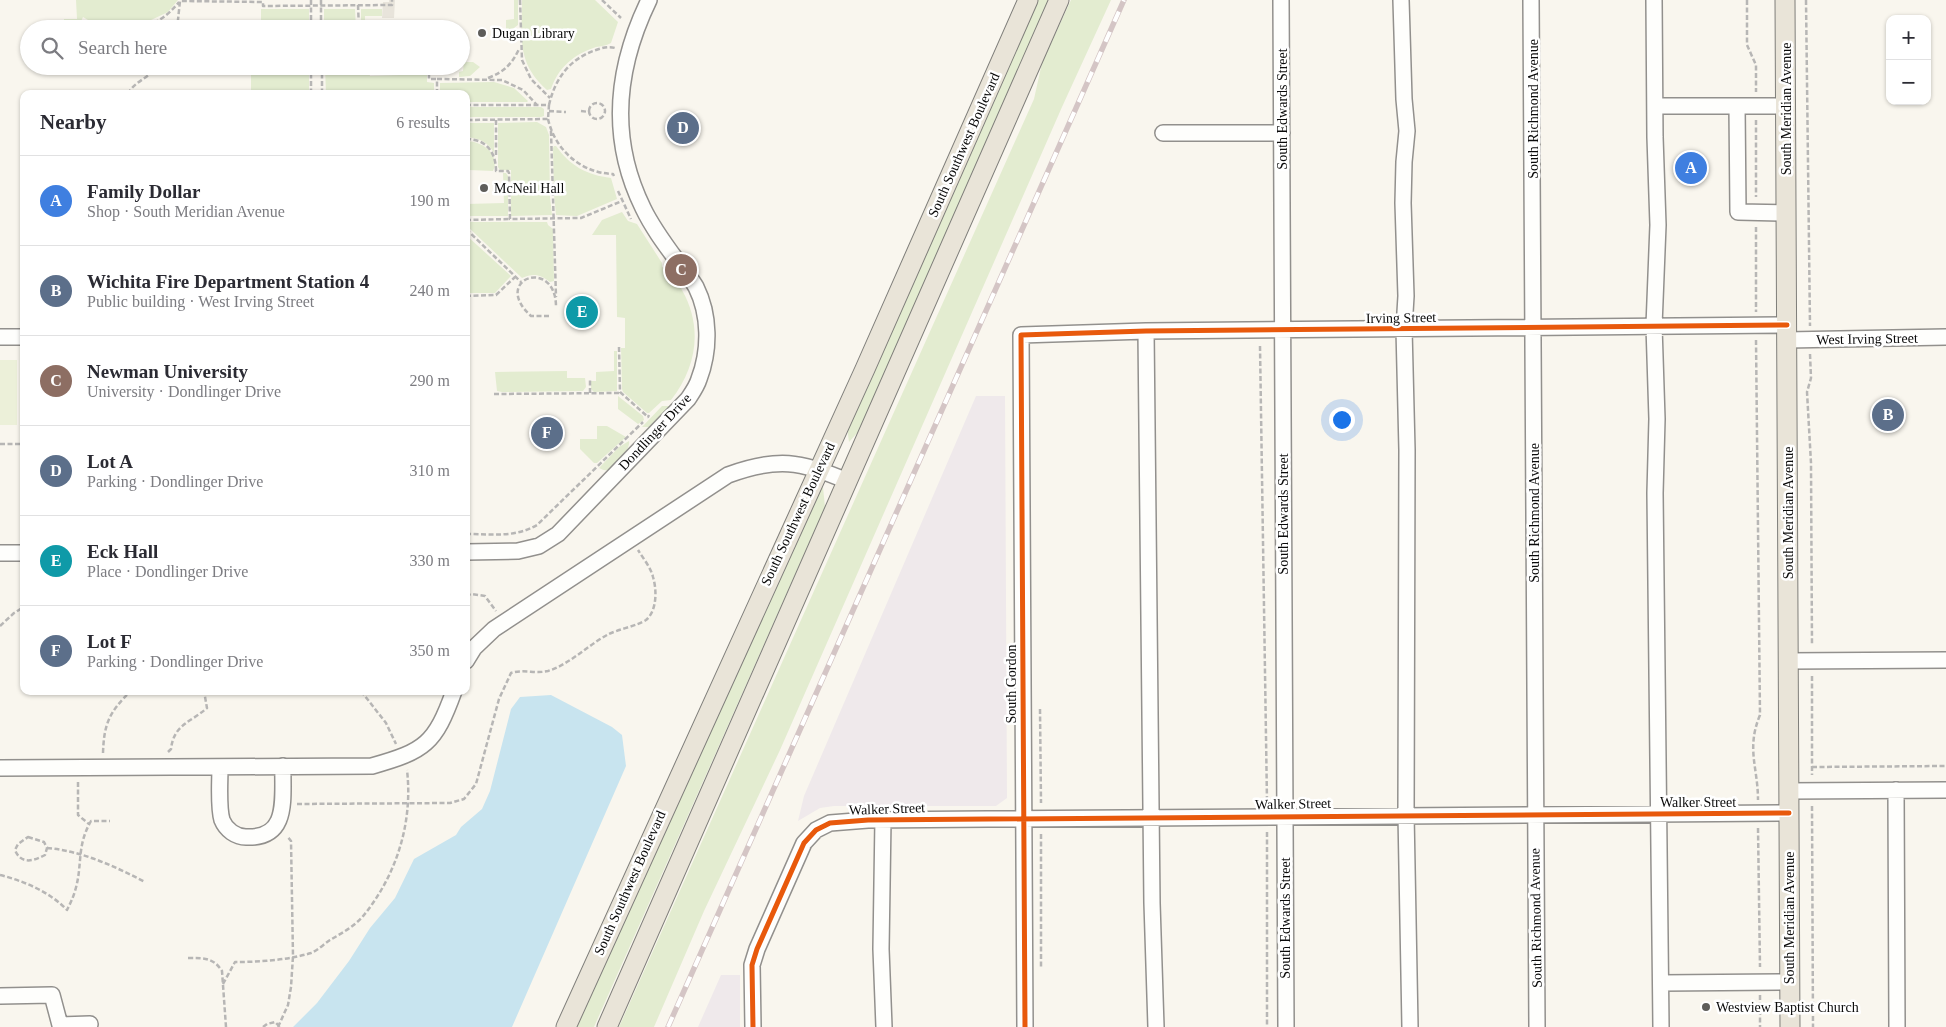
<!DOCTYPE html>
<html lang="en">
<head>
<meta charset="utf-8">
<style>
	:root { --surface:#fff; --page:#f2f2f3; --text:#2b2b33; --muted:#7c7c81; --line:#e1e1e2; --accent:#5e5d5a }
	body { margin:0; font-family:Georgia,serif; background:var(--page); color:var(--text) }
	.controls { position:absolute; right:15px; top:15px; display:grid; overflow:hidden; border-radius:10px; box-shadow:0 1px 4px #0004 }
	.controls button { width:45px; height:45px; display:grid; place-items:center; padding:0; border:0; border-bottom:1px solid var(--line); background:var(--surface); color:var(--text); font:25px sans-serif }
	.you { position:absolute; left:1341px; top:419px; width:18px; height:18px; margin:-12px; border:4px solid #fff; border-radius:50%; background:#1a73e8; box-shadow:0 0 0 8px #1a73e833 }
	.badge { display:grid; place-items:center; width:32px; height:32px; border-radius:50%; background:var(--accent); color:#fff; font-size:16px; font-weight:700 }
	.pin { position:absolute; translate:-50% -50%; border:2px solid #fff; box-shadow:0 1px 5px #0006 }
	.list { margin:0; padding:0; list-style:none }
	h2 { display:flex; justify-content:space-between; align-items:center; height:65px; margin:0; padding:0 20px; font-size:21px }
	h2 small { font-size:16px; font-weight:400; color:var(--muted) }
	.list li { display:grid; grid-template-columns:32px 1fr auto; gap:15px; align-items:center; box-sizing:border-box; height:90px; padding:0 20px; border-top:1px solid var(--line) }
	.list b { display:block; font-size:19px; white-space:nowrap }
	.list p { margin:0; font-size:16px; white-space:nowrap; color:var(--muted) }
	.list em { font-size:16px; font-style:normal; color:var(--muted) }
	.icon { flex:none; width:28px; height:28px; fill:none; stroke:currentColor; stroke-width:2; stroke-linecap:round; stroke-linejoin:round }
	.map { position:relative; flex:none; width:1946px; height:1027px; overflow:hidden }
	.search { position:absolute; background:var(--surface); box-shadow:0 1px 4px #0004; left:20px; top:20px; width:450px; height:55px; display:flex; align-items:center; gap:12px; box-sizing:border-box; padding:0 18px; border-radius:28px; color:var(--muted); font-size:19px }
	.panel { position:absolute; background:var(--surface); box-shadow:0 1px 4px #0004; left:20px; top:90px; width:450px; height:605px; border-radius:10px }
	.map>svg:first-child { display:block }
	.industrial { fill:#efe9eb }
	.green { fill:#e3ecd0 }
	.pitch { fill:#ecf0d9 }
	.plaza { fill:#e8e4db }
	.water { fill:#c8e4ef }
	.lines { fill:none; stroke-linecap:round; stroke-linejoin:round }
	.minor-casing { stroke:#92908d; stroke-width:18 }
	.major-casing { stroke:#7f7e7a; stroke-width:21 }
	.path { stroke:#b7b6b5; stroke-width:2.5; stroke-dasharray:5 2.5; stroke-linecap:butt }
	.minor { stroke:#fefefc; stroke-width:15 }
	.major { stroke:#e9e4d8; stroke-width:19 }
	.rail-casing { stroke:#d4c5c5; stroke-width:5.5 }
	.rail { stroke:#fff; stroke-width:4; stroke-dasharray:11; stroke-linecap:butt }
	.cycleway-casing { stroke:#fff; stroke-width:8 }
	.cycleway { stroke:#e8590c; stroke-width:5 }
	.poi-dot { fill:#5e5d5a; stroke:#fff; stroke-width:2 }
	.labels { text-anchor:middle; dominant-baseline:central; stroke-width:5; stroke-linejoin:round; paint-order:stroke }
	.poi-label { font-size:14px; fill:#0a0a0a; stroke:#fff; text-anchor:start }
	.street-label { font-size:14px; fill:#0a0a0a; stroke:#fff }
</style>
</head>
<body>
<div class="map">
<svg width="1946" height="1027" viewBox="0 0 1946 1027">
	<rect width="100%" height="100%" fill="#f9f6ee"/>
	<path class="industrial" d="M976 396H1005L1007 798 996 806H834L820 808 798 821 804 796Z
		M721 975H740V1027H698Z"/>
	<path class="green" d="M76 0H178L168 12 132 29H103L83 17 78 28H67L64 26V19H77Z
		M514 0H518V25L506 34V20L514 19Z
		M522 0H595L618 22 611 43C606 46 601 46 596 47 574 54 558 68 551 89L547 90C516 62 522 38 522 0Z
		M1037 0H1049L859 431 849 442 847 426Z
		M1071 0H1111L1062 107 780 750 704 911 654 1027H619L1034 99 1042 63Z
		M261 9H309V29H261Z
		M324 9H355L356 29H324Z
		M361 9H382V16H365V29H361Z
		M464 62H473L480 67 470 76 459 77V72L463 71Z
		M255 66H309V94H251V75H255Z
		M325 66H364V72H369L370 76 399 75V73H405V66H427V82L434 83V94H326Z
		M494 82 514 88 528 101 527 102H466V94H440V83Z
		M466 107H541L544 109V116L541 117H466Z
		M537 122 546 127 549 135 550 197 552 215 511 216V170H500L498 167V123Z
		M466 123H494V153C488 142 479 138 466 137Z
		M466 141C481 141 501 153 493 171L469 170V145H466Z
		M554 146H556C570 166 587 175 611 178L617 199 577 216 556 215 554 195 553 148Z
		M503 173H506L508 176V216H466V204L504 203Z
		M622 212 628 221 637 224 662 263V267C671 270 678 282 682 290 703 327 697 367 671 400L662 401 649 413H647L623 392 622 389 621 348H625V318L617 317 616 235H592L602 220Z
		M468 222H547L548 225 553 229 554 281 550 282C540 274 533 273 522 278L467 226Z
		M466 235 511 276 495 293H466Z
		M614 351H617V391L594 392 591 389V381H596V372L614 371Z
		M567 371V378H585L586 387 583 391 502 392 497 391 495 372Z
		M618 396 643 416 644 420 638 424 618 409Z
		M662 406H671L652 427H642Z
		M597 426H607L626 437 597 463H594L580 449V439H597Z
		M629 441C631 449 615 468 607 470 604 471 602 469 599 468L619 447Z
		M823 487 825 507 594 1027H574L819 489Z"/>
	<path class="pitch" d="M0 360H17V425H0Z"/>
	<path class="plaza" d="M389 0H395L394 18H382L383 2H389Z"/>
	<path class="water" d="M551 695 612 727 622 735 626 766 512 1027H293L317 1003 349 961 370 928 395 898 414 859 456 835 461 827 482 809 490 791 511 709 520 697Z"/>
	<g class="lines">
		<g class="minor-casing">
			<path id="minor" d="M1281 0 1286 1027
				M1401 0 1404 99 1407 131 1404 162 1403 203 1406 296 1404 329 1407 450 1406 814 1410 1027
				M1531 0 1537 1027
				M1654 0 1655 137 1658 225 1654 326 1657 419 1655 493 1661 1027
				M1655 106H1785
				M1737 106 1738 212 1786 213
				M1163 133H1282
				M1146 331 1152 903 1156 1027
				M0 337H24
				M1787 340 1946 337
				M466 552 518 551 539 546 558 534 688 399C692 393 697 386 699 379 710 350 710 315 696 287 692 280 686 273 681 266 667 247 653 229 643 208 609 139 616 68 649 0
				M0 553H24
				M466 661 474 648 494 629 728 475C777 457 801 461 847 481
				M1788 661 1946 660
				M220 767C220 781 218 807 222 820 226 830 236 837 246 837 290 839 282 798 283 766
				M0 768 372 766C425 751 435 744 454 691
				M1896 790 1897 1027
				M1788 791 1946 790
				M883 819 881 949 884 1027
				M1662 983 1790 982
				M0 996 52 995 60 1025 90 1024
				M753 1027 752 965 757 949 804 843 816 830 830 823 868 820 1789 813
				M1025 1027 1021 335 1146 331 1787 325"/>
		</g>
		<g class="major-casing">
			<path id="major" d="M1785 0 1790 1027
				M566 1027 865 369 1028 0
				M607 1027 1059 0"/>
		</g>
		<path class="path" d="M311 0V29
			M321 0V29
			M520 0 522 60 531 79 550 98
			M602 0 621 18
			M1747 0V45L1756 65V92
			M1806 0 1810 326
			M358 5 359 29
			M140 29C156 23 168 16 179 2
			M177 29 180 1 263 2V6L392 5V0
			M311 66V94
			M322 66V94
			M429 66V79H437
			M488 78C504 72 512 64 519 49
			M128 94C134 81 149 79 156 66
			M437 94V79L502 80 523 90 537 105
			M589 111a8 8 0 1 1 16 0a8 8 0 1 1-16 0Z
			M466 105H549L548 119 466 120
			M549 105C555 79 569 59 596 50 602 48 608 46 615 48
			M549 111 566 112
			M581 111 589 112
			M548 119C555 150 581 173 613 174L614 176
			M496 120V155
			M1756 120V197
			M551 131 556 297
			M466 139C486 139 496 152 496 171H508L509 173 510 219 581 218 622 201
			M618 191 631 219
			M466 220 510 219
			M1756 227V312
			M466 229 521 282
			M466 296 496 295 515 277
			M549 316H531C490 279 556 256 556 307
			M1756 340 1760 715C1746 749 1758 767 1758 800
			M1260 346 1267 802
			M619 347 620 392 648 417 649 415
			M1810 354 1811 378 1807 392 1811 463 1812 645
			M590 393V378
			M494 394 620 393
			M0 444H24
			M466 534C491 534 515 538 537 525L643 422
			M466 596 471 594 485 596 496 611
			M0 626 14 613 24 607
			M1812 676V775
			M361 691 386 723 396 744
			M1040 709 1041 803
			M168 752 171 749C174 724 190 723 207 708L204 691
			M103 753C104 724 109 712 131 691
			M1812 767 1946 766
			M78 782V815L89 824
			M297 804 450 803 464 799 476 784 499 699 511 673C523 669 536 674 548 671 570 664 587 646 607 635 618 629 637 626 646 620 657 611 657 590 653 577 651 568 643 558 638 550
			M1812 806 1813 1027
			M1758 828 1760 967
			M1267 832V1027
			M1041 834V968
			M28 837 44 842 47 848 45 855C34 861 21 865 15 850L18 844Z
			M47 848C82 851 114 866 145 882
			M0 875C24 881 50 892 67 910 70 904 73 898 75 891 83 865 76 847 91 821H110
			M188 958C203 958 213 957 222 971L226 1027
			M223 984 235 962C260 962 288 960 311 953 318 950 324 944 330 940 342 933 355 926 364 915 397 874 413 822 407 770
			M1760 995V1027
			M263 1027 267 1024 275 1022 280 1027
			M278 1027 288 1005 291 987 293 956 291 841 287 836"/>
		<use href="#minor" class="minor"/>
		<use href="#major" class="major"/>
		<g class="rail-casing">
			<path id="rail" d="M668 1027 1124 0"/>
		</g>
		<use href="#rail" class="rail"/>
		<g class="cycleway-casing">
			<path id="cycleway" d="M753 1027 752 965 757 949 804 843 816 830 830 823 868 820 1789 813
				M1025 1027 1021 335 1146 331 1787 325"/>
		</g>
		<use href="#cycleway" class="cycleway"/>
	</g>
	<g class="poi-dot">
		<circle cx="482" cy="33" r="5"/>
		<circle cx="484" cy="188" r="5"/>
		<circle cx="1706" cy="1007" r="5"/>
	</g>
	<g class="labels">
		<g class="poi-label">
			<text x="492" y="33">Dugan Library</text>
			<text x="494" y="188">McNeil Hall</text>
			<text x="1716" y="1007">Westview Baptist Church</text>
		</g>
		<g class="street-label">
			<text transform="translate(1282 109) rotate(-90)">South Edwards Street</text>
			<text transform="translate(1533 109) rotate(-90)">South Richmond Avenue</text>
			<text transform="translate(1786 109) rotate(-90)">South Meridian Avenue</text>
			<text transform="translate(964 145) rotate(-66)">South Southwest Boulevard</text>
			<text transform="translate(1401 318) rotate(-1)">Irving Street</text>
			<text transform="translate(1867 339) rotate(-1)">West Irving Street</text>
			<text transform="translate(655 432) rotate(-47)">Dondlinger Drive</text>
			<text transform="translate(1534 513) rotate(-90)">South Richmond Avenue</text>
			<text transform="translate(1788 513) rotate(-90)">South Meridian Avenue</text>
			<text transform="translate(798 514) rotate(-65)">South Southwest Boulevard</text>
			<text transform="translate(1283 514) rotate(-90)">South Edwards Street</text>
			<text transform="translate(1011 684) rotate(-90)">South Gordon</text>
			<text x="1698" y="802">Walker Street</text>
			<text transform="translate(1293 804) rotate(-1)">Walker Street</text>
			<text transform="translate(887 809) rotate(-2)">Walker Street</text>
			<text transform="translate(630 883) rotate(-66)">South Southwest Boulevard</text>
			<text transform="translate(1285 918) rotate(-90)">South Edwards Street</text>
			<text transform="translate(1536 918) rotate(-91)">South Richmond Avenue</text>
			<text transform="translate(1789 918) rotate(-90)">South Meridian Avenue</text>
		</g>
	</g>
</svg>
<div class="controls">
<button>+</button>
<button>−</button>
</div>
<div class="you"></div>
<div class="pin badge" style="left:1691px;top:168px;background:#3f7fe0">A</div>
<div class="pin badge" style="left:1888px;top:415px;background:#5c6f8a">B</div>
<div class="pin badge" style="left:681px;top:270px;background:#8d6e63">C</div>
<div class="pin badge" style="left:683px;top:128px;background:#5c6f8a">D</div>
<div class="pin badge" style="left:582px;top:312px;background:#0f9aa8">E</div>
<div class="pin badge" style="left:547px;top:433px;background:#5c6f8a">F</div>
<div class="search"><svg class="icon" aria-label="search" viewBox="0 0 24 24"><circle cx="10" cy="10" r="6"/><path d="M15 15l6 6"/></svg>Search here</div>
<section class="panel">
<h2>Nearby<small>6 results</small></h2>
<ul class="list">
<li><span class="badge" style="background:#3f7fe0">A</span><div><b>Family Dollar</b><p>Shop · South Meridian Avenue</p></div><em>190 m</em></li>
<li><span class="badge" style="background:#5c6f8a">B</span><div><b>Wichita Fire Department Station 4</b><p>Public building · West Irving Street</p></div><em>240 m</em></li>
<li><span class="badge" style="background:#8d6e63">C</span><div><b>Newman University</b><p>University · Dondlinger Drive</p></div><em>290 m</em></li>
<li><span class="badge" style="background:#5c6f8a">D</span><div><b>Lot A</b><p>Parking · Dondlinger Drive</p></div><em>310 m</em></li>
<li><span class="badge" style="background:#0f9aa8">E</span><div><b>Eck Hall</b><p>Place · Dondlinger Drive</p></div><em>330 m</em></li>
<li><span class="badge" style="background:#5c6f8a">F</span><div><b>Lot F</b><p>Parking · Dondlinger Drive</p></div><em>350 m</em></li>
</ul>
</section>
</div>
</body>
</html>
